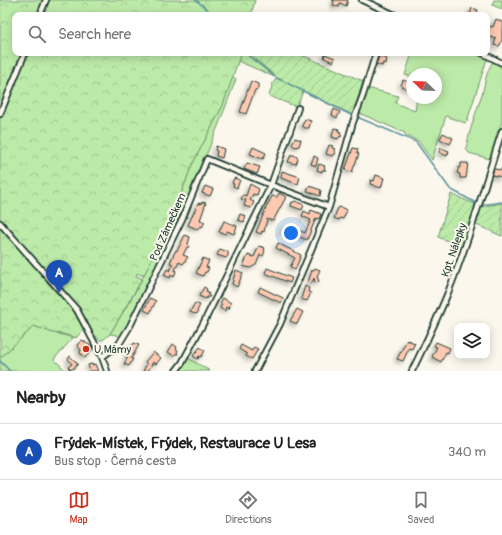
<!DOCTYPE html>
<html lang="en">
<head>
<meta charset="utf-8">
<style>
	:root { --surface:#fff; --page:#f6f6f6; --text:#222; --muted:#767676; --line:#e0e0e0; --accent:#c8321e }
	body { margin:0; font-family:Pangolin,sans-serif; background:var(--page); color:var(--text) }
	.controls { position:absolute; right:12px; bottom:12px; display:grid; overflow:hidden; border-radius:8px; box-shadow:0 2px 10px #0003 }
	.controls button { width:36px; height:36px; display:grid; place-items:center; padding:0; border:0; border-bottom:1px solid var(--line); background:var(--surface); color:var(--text); font:20px sans-serif }
	.compass { position:absolute; left:406px; top:68px; width:36px; height:36px; border-radius:50%; background:var(--surface); box-shadow:0 2px 10px #0003; rotate:293deg }
	.you { position:absolute; left:291px; top:233px; width:14px; height:14px; margin:-10px; border:3px solid #fff; border-radius:50%; background:#1a73e8; box-shadow:0 0 0 6px #1a73e833 }
	.badge { display:grid; place-items:center; width:26px; height:26px; border-radius:50%; background:var(--accent); color:#fff; font-size:13px; font-weight:700 }
	.pin { position:absolute; translate:-50% -33px; filter:drop-shadow(0 1px 2px #0008) }
	.pin::after { content:''; position:absolute; top:21px; width:14px; height:12px; background:inherit; clip-path:polygon(0 0,100% 0,50% 100%) }
	.list { margin:0; padding:0; list-style:none }
	h2 { display:flex; justify-content:space-between; align-items:center; height:52px; margin:0; padding:0 16px; font-size:17px }
	h2 small { font-size:13px; font-weight:400; color:var(--muted) }
	.list li { display:grid; grid-template-columns:26px 1fr auto; gap:12px; align-items:center; box-sizing:border-box; height:56px; padding:0 16px; border-top:1px solid var(--line) }
	.list b { display:block; font-size:15px; white-space:nowrap }
	.list p { margin:0; font-size:13px; white-space:nowrap; color:var(--muted) }
	.list em { font-size:13px; font-style:normal; color:var(--muted) }
	.icon { flex:none; width:22px; height:22px; fill:none; stroke:currentColor; stroke-width:2; stroke-linecap:round; stroke-linejoin:round }
	.map { position:relative; flex:none; width:502px; height:371px; overflow:hidden }
	.search { position:absolute; background:var(--surface); box-shadow:0 2px 10px #0003; left:12px; right:12px; top:12px; height:44px; display:flex; align-items:center; gap:10px; box-sizing:border-box; padding:0 14px; border-radius:8px; color:var(--muted); font-size:15px }
	.sheet { height:108px; background:var(--surface) }
	nav { display:flex; justify-content:space-around; align-items:center; box-sizing:border-box; height:56px; border-top:1px solid var(--line); background:var(--surface); font-size:11px; color:var(--muted) }
	nav a { display:grid; justify-items:center; gap:2px }
	nav .on { color:var(--accent) }
	.map>svg:first-child { display:block }
	.grass { fill:#bceaa8; stroke:#6e946e }
	.forest { fill:url(#forest-crowns); stroke:#6e946e }
	.garden { fill:url(#garden-furrows); stroke:#6e946e }
	.lines { fill:none; stroke-linecap:round; stroke-linejoin:round }
	.stream { stroke:#59939b; stroke-width:1.5 }
	.building { fill:#ffc9b1; stroke:#1f3d34; filter:url(#shadow) }
	.minor-casing { stroke:#1f3d34; stroke-width:8 }
	.minor { stroke:#fbf7ec; stroke-width:4.5 }
	.poi-dot { fill:#c8321e; stroke:#fbf7ec; stroke-width:1.5 }
	.labels { text-anchor:middle; dominant-baseline:central; stroke-width:4; stroke-linejoin:round; paint-order:stroke }
	.street-label { font-size:11px; fill:#1f3d34; stroke:#fbf7ec }
	.poi-label { font-size:11px; fill:#1f3d34; stroke:#fbf7ec; text-anchor:start }
</style>
</head>
<body>
<div class="map">
<svg width="502" height="371" viewBox="0 0 502 371">
	<defs>
		<pattern id="forest-crowns" width="20" height="18" patternUnits="userSpaceOnUse"><rect width="20" height="18" fill="#bceaa8"/><path d="M2 6a3 3 0 1 1 6 0M12 15a3 3 0 1 1 6 0" fill="none" stroke="#a1ca91"/></pattern>
		<pattern id="garden-furrows" width="10" height="10" patternUnits="userSpaceOnUse"><rect width="10" height="10" fill="#bceaa8"/><path d="M-1 1l2-2M0 10L10 0M9 11l2-2" fill="none" stroke="#a1ca91"/></pattern>
		<filter id="shadow"><feDropShadow dx="-2.5" dy="2.5" stdDeviation="2" flood-color="#0004"/></filter>
	</defs>
	<rect width="100%" height="100%" fill="#fbf7ec"/>
	<filter id="ink" filterUnits="userSpaceOnUse"><feTurbulence type="fractalNoise" baseFrequency=".025" numOctaves="2"/><feDisplacementMap in="SourceGraphic" scale="8" xChannelSelector="R" yChannelSelector="G"/><feConvolveMatrix kernelMatrix="1 2 1 2 8 2 1 2 1" color-interpolation-filters="sRGB"/></filter>
	<g filter="url(#ink)">
		<path class="grass" d="M494 0H502V9L492 5Z
			M241 53H249L277 78 238 61Z
			M412 53H475L487 59 467 121 465 123 446 116 432 160 418 141 405 135V133L359 113 367 88 398 96 395 103 415 111 417 98H436V74H412V77L405 75Z
			M493 62 502 65V121L491 159H490L469 153 466 149C469 131 476 113 482 94 485 84 486 71 493 62Z
			M232 76 236 79C217 131 195 183 172 234 156 269 141 305 121 338L117 335 110 334 137 289 166 229 170 224 191 167 223 105Z
			M34 326C47 331 60 334 73 338L54 359 66 371H0V358Z
			M188 358 210 371H179Z"/>
		<path class="forest" d="M0 0H255L251 15H15V53H241L223 105 191 167 170 224 166 229 146 271 144 275H140L137 273 136 276 141 278V281L110 334 103 340H99L95 335 83 330 76 338 63 334 53 333 34 326 0 358Z"/>
		<path class="garden" d="M249 53H297L363 81 353 115 303 91 297 107 269 96 273 83 277 78Z
			M451 194 477 205 463 247 438 237Z
			M502 203V236L474 224 480 207Z"/>
		<g class="lines">
			<path class="stream" d="M196 0 214 15
				M245 53 275 77 353 116
				M357 117 416 142 450 189 478 204
				M481 205 502 202
				M0 361 10 371"/>
		</g>
		<path class="building" d="M332 0H348L346 6 340 3 339 7 333 5 334 1Z
			M472 8 478 10 476 15 470 14Z
			M496 19 502 22V41L499 46 494 45 496 39 487 35 490 26 493 27Z
			M325 54 335 58 333 62 324 58Z
			M379 56 387 59 386 64 383 63 382 66 376 64Z
			M403 80 410 83 408 89 401 86Z
			M251 81 258 84V89L255 90 246 114 240 112Z
			M334 109 340 112 337 118 332 115Z
			M305 119 311 121 309 128H305L302 126Z
			M334 128 339 129 338 131 341 132 340 134 342 136 339 137 338 139 332 137Z
			M443 133 453 138 450 144 440 139Z
			M295 138 301 140 299 146 295 147 292 144Z
			M329 145 333 146 332 148 335 149 334 151 336 154H333V156L326 154Z
			M216 146 224 149 222 158 216 156 217 151 215 150Z
			M253 147 266 153 263 159 250 154Z
			M353 148 358 149 357 153 359 154 352 172 345 170Z
			M441 148 449 151 447 156 439 152Z
			M291 155H294L297 157 298 159 296 164 288 162Z
			M314 156 318 158 316 166 311 164Z
			M247 163 260 167 257 174 244 169Z
			M461 163H468L466 178H460V174L457 173 459 167H461Z
			M319 164 325 166 324 168 326 170H322V172L317 170Z
			M494 169 502 170V177L492 175Z
			M282 171 300 177 298 184 281 178Z
			M376 175 384 178 381 188 370 184 371 180 374 181Z
			M234 178 240 180 237 188 233 186 234 184 232 183Z
			M250 184 259 189 257 195 253 194 250 200 254 202 251 208 244 206 246 200 241 199 243 195 246 196Z
			M205 186 213 189 210 196 202 193Z
			M309 186 321 190 320 196 307 191Z
			M279 193 286 197 273 221 267 219 264 232 262 231 261 234 256 232 266 208 272 196 277 197Z
			M295 201 304 205 302 210 291 206 292 202H294Z
			M202 202 206 203 200 220 205 222 202 227 200 226 197 229 188 225 195 210 198 203 201 204Z
			M340 207 347 210 343 219 340 218 339 220 334 218 338 208Z
			M311 210 321 214 319 219 316 218 307 240 287 231 286 233 282 232 284 227 288 228 287 230 289 225 305 233 311 220 302 216 304 211 310 214Z
			M240 214 246 216 244 222 238 220Z
			M224 221 237 226 234 234 227 231 226 234 219 232Z
			M185 235 190 237 188 244 189 247H187L183 255 188 257 183 264 179 262 175 270 176 271 174 277 171 275 170 278 164 275 167 269 170 271 173 264 170 263 173 256 176 250 177 251Z
			M278 243 301 255 295 270 290 267 295 258 276 248Z
			M259 246 265 248 264 250 265 251 263 256 260 255 256 265 250 268 243 266 248 255 254 257Z
			M220 249 228 252V256L226 258 217 255Z
			M203 258 209 261 206 267 209 268 207 272H205L203 276 196 273Z
			M267 268 292 278 290 283 265 273Z
			M315 268 320 270 317 276 319 282 315 283 314 278 311 284 308 283 312 270 313 271Z
			M236 270 243 273 237 287 232 284Z
			M305 286 309 288 308 292 311 293 307 301 301 299Z
			M204 287 207 289 206 291 209 292 208 294 210 297H207L206 299 199 296Z
			M260 287 283 298 281 303 258 292Z
			M150 298 156 301 150 313 144 310Z
			M223 298 231 303 229 309 226 307 225 311 220 308 222 304 220 303Z
			M195 303 200 305 197 311 198 313 195 314 190 312Z
			M297 309 303 312 297 324 290 321Z
			M82 340 92 347V350L85 358 80 353 81 350 77 345Z
			M407 340 415 343 412 349 409 348 403 361 397 359Z
			M436 342 450 348 448 353 446 352 441 362 432 357 437 347 434 346Z
			M134 343 139 345 131 359H133L129 366 124 364 128 357 126 356Z
			M173 344 177 347 176 349 178 350 177 352 178 354H175L174 356 168 352Z
			M241 345 252 351 254 347 258 349 252 359 246 356 247 354 239 349Z
			M200 347 205 351 201 357 199 356 198 359 193 356Z
			M153 352 161 358 156 364 153 362 148 371H143L147 364 145 362Z
			M70 356 78 364 71 370 68 367 72 364 68 359Z
			M92 364V365L95 364 98 371H90L88 365Z"/>
		<g class="lines">
			<g class="minor-casing">
				<path id="minor" d="M362 0 395 15
					M40 15 46 0
					M482 53 502 63
					M0 114 25 53
					M0 223 77 310 102 357 107 371
					M102 357 119 344 130 326 183 217 207 159 271 185 329 207
					M176 371 182 363 205 320 271 185 298 108
					M255 371 280 324 329 207 353 122 363 95 376 53
					M412 371C425 344 438 318 449 290 470 238 485 184 502 131"/>
			</g>
			<use href="#minor" class="minor"/>
		</g>
	</g>
	<circle class="poi-dot" cx="86" cy="349" r="4"/>
	<g class="labels">
		<g class="street-label">
			<text transform="translate(168 227) rotate(-66)">Pod Zámečkem</text>
			<text transform="translate(454 250) rotate(-71)">Kpt. Nálepky</text>
		</g>
		<g class="poi-label">
			<text x="94" y="349">U Mámy</text>
		</g>
	</g>
</svg>
<div class="controls">
<button><svg class="icon" aria-label="layers" viewBox="0 0 24 24"><path d="M12 4l9 5-9 5-9-5zM3 14l9 5 9-5"/></svg></button>
</div>
<svg class="compass" viewBox="-18 -18 36 36"><path d="M0-13l5 13h-10z" fill="#e53935"/><path d="M0 13l5-13h-10z" fill="#767676"/></svg>
<div class="you"></div>
<div class="pin badge" style="left:59px;top:293px;background:#1a4fb4">A</div>
<div class="search"><svg class="icon" aria-label="search" viewBox="0 0 24 24"><circle cx="10" cy="10" r="6"/><path d="M15 15l6 6"/></svg>Search here</div>
</div>
<section class="sheet">
<h2>Nearby<small></small></h2>
<ul class="list">
<li><span class="badge" style="background:#1a4fb4">A</span><div><b>Frýdek-Místek, Frýdek, Restaurace U Lesa</b><p>Bus stop · Černá cesta</p></div><em>340 m</em></li>
</ul>
</section>
<nav>
<a class="on"><svg class="icon" aria-label="map" viewBox="0 0 24 24"><path d="M3 6l6-2 6 2 6-2v14l-6 2-6-2-6 2zM9 4v14M15 6v14"/></svg>Map</a>
<a><svg class="icon" aria-label="directions" viewBox="0 0 24 24"><path d="M12 3l9 9-9 9-9-9zM9 14v-3h6M13 9l2 2-2 2"/></svg>Directions</a>
<a><svg class="icon" aria-label="saved" viewBox="0 0 24 24"><path d="M7 4h10v16l-5-4-5 4z"/></svg>Saved</a>
</nav>
</body>
</html>
